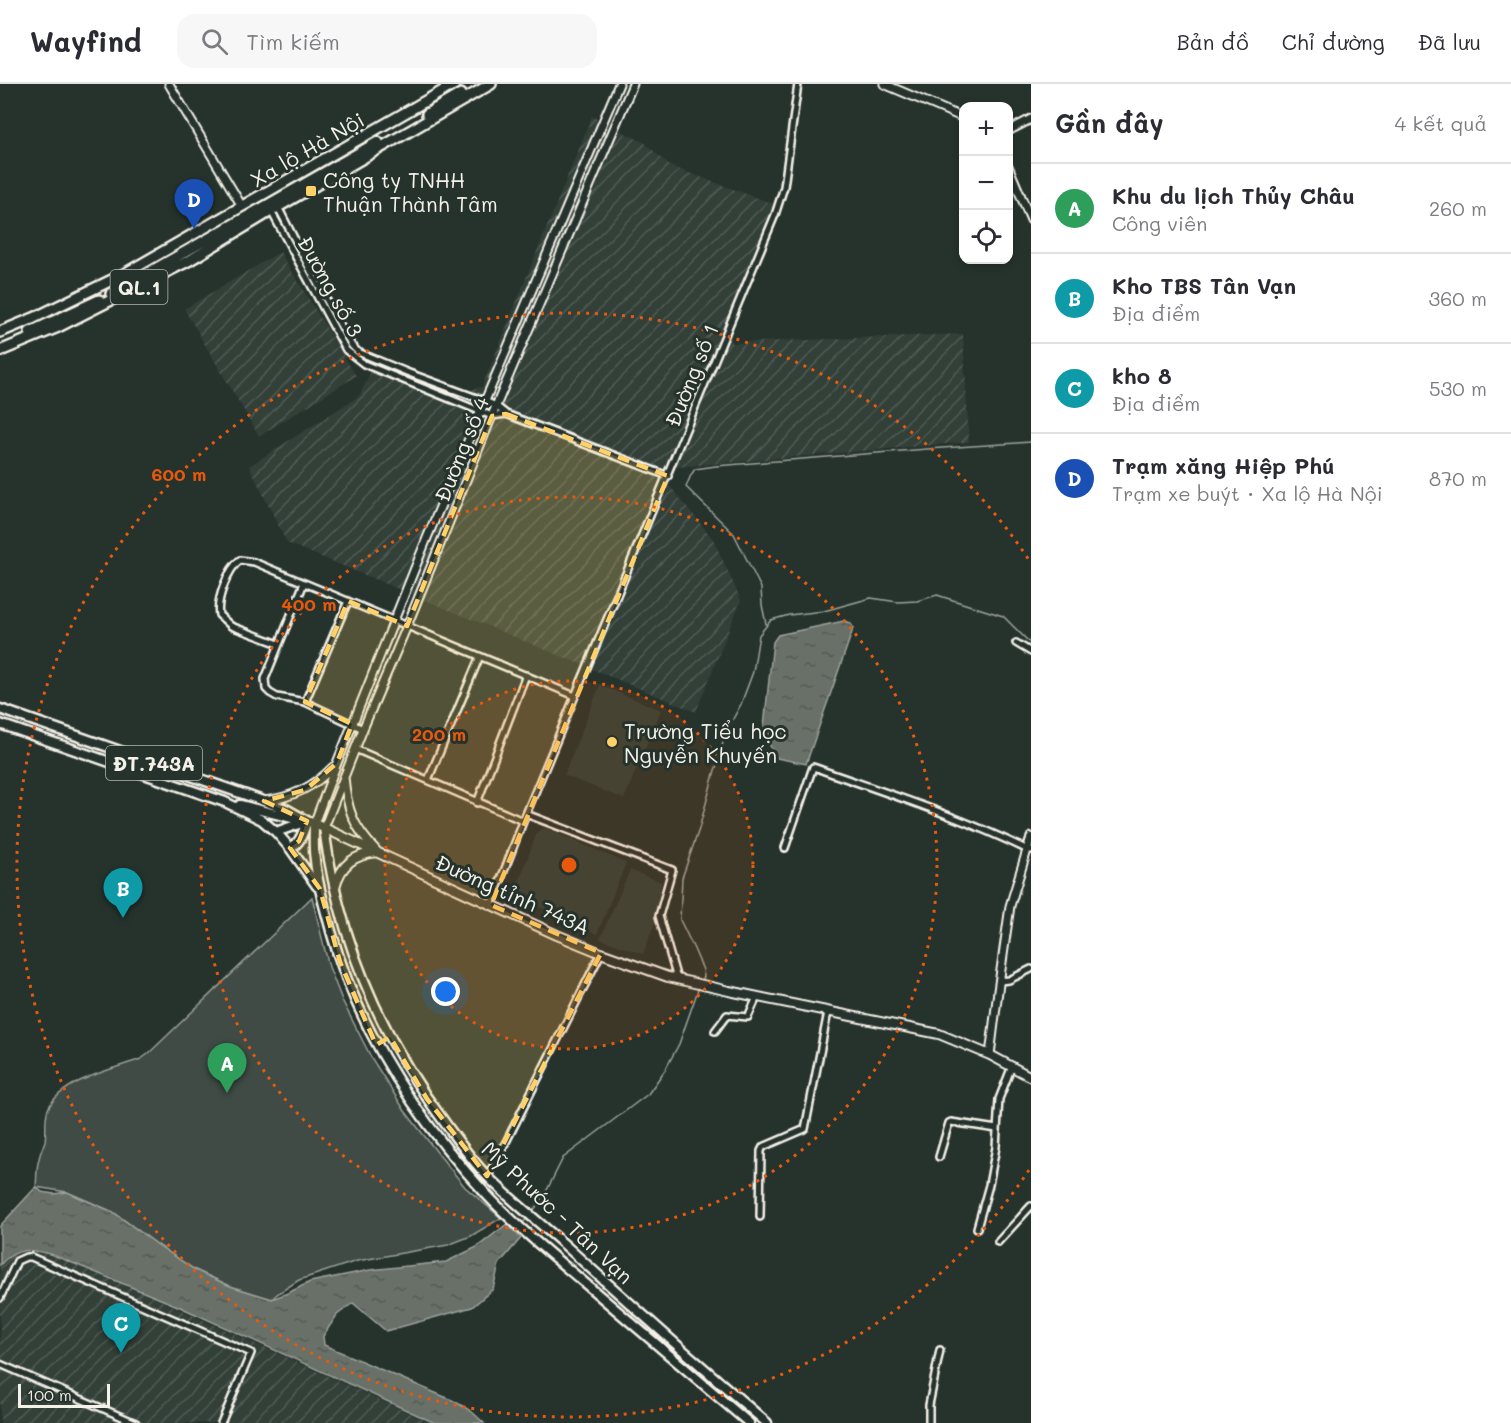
<!DOCTYPE html>
<html lang="vi">
<head>
<meta charset="utf-8">
<style>
	:root { --surface:#fff; --page:#f7f7f7; --text:#2b2b33; --muted:#7c7c81; --line:#e1e1e2; --accent:#8a764a }
	body { margin:0; font-family:Mali,sans-serif; background:var(--page); color:var(--text) }
	.controls { position:absolute; right:18px; top:18px; display:grid; overflow:hidden; border-radius:12px; box-shadow:0 3px 9px #0003 }
	.controls button { width:54px; height:54px; display:grid; place-items:center; padding:0; border:0; border-bottom:2px solid var(--line); background:var(--surface); color:var(--text); font:30px sans-serif }
	.scale { position:absolute; left:18px; bottom:15px; width:92px; box-sizing:border-box; padding-left:6px; border:3px solid #f4f1e8; border-top:0; font-size:16px; line-height:21px; white-space:nowrap; color:#f4f1e8; -webkit-text-stroke:4px #26332d; paint-order:stroke }
	.you { position:absolute; left:446px; top:908px; width:21px; height:21px; margin:-15px; border:4px solid #fff; border-radius:50%; background:#1a73e8; box-shadow:0 0 0 9px #1a73e833 }
	.badge { display:grid; place-items:center; width:39px; height:39px; border-radius:50%; background:var(--accent); color:#fff; font-size:20px; font-weight:700 }
	.pin { position:absolute; translate:-50% -50px; filter:drop-shadow(0 2px 3px #0008) }
	.pin::after { content:''; position:absolute; top:32px; width:21px; height:18px; background:inherit; clip-path:polygon(0 0,100% 0,50% 100%) }
	.list { margin:0; padding:0; list-style:none }
	h2 { display:flex; justify-content:space-between; align-items:center; height:78px; margin:0; padding:0 24px; font-size:26px }
	h2 small { font-size:20px; font-weight:400; color:var(--muted) }
	.list li { display:grid; grid-template-columns:39px 1fr auto; gap:18px; align-items:center; box-sizing:border-box; height:90px; padding:0 24px; border-top:2px solid var(--line) }
	.list b { display:block; font-size:22px; white-space:nowrap }
	.list p { margin:0; font-size:20px; white-space:nowrap; color:var(--muted) }
	.list em { font-size:20px; font-style:normal; color:var(--muted) }
	.icon { flex:none; width:33px; height:33px; fill:none; stroke:currentColor; stroke-width:2; stroke-linecap:round; stroke-linejoin:round }
	.map { position:relative; flex:none; width:1031px; height:1339px; overflow:hidden }
	header { display:flex; align-items:center; gap:36px; box-sizing:border-box; height:84px; padding:0 30px; background:var(--surface); border-bottom:2px solid var(--line) }
	header strong { font-size:28px }
	nav { display:flex; gap:33px; margin-inline-start:auto; font-size:21px }
	.search { width:420px; height:54px; background:var(--page); display:flex; align-items:center; gap:15px; box-sizing:border-box; padding:0 21px; border-radius:18px; color:var(--muted); font-size:22px }
	main { display:flex }
	aside { flex:1; background:var(--surface) }
	.map>svg:first-child { display:block }
	.built { fill:#333f39 }
	.industrial { fill:url(#industrial-furrows) }
	.green { fill:#414b45; stroke:#9a9e96; stroke-width:1.5 }
	.water { fill:url(#water-ripples); stroke:#9fa39b; stroke-width:1.5 }
	.lines { fill:none; stroke-linecap:round; stroke-linejoin:round }
	.stream { stroke:#9fa39b; stroke-width:1.5 }
	.minor-casing { stroke:#f4f1e8; stroke-width:10 }
	.tertiary-casing { stroke:#f4f1e8; stroke-width:11 }
	.secondary-casing { stroke:#f4f1e8; stroke-width:12 }
	.primary-casing { stroke:#f4f1e8; stroke-width:13 }
	.trunk-casing { stroke:#f4f1e8; stroke-width:14 }
	.minor { stroke:#26332d; stroke-width:5 }
	.tertiary { stroke:#26332d; stroke-width:7 }
	.secondary { stroke:#26332d; stroke-width:8 }
	.primary { stroke:#26332d; stroke-width:8 }
	.trunk { stroke:#26332d; stroke-width:9 }
	.marked { fill:#ffd166; fill-opacity:0.2; stroke:#ffd166; stroke-width:4.5; stroke-dasharray:12 8; stroke-linejoin:round }
	.ring { fill:none; stroke:#e8590c; stroke-width:3; stroke-dasharray:3 6 }
	.poi-dot { fill:#ffd166; stroke:#26332d; stroke-width:2 }
	.labels { text-anchor:middle; dominant-baseline:central; stroke-width:6; stroke-linejoin:round; paint-order:stroke }
	.shield { fill:#26332d; stroke:#b6b8b0; stroke-width:1.5 }
	.shield-label { font-size:20px; font-weight:bold; fill:#f4f1e8 }
	.street-label { font-size:21px; fill:#f4f1e8; stroke:#26332d }
	.poi-label { font-size:21px; fill:#f4f1e8; stroke:#26332d; text-anchor:start }
	.centre { fill:#e8590c; stroke:#26332d; stroke-width:3 }
	.ring-label { font-size:18px; text-anchor:middle; font-weight:bold; fill:#e8590c; stroke:#26332d; stroke-width:6; stroke-linejoin:round; paint-order:stroke }
</style>
</head>
<body>
<header>
<strong>Wayfind</strong>
<div class="search"><svg class="icon" aria-label="search" viewBox="0 0 24 24"><circle cx="10" cy="10" r="6"/><path d="M15 15l6 6"/></svg>Tìm kiếm</div>
<nav><a>Bản đồ</a><a>Chỉ đường</a><a>Đã lưu</a></nav>
</header>
<main>
<div class="map">
<svg width="1031" height="1339" viewBox="0 0 1031 1339">
	<defs>
		<pattern id="industrial-furrows" width="10" height="10" patternUnits="userSpaceOnUse" patternTransform="scale(1.5)"><rect width="10" height="10" fill="#333f39"/><path d="M-1 1l2-2M0 10L10 0M9 11l2-2" fill="none" stroke="#515b56"/></pattern>
		<pattern id="water-ripples" width="26" height="14" patternUnits="userSpaceOnUse" patternTransform="scale(1.5)"><rect width="26" height="14" fill="#676f68"/><path d="M2 4q2-2 4 0t4 0M15 11q2-2 4 0t4 0" fill="none" stroke="#565a55"/></pattern>
	</defs>
	<rect width="100%" height="100%" fill="#26332d"/>
	<filter id="ink" filterUnits="userSpaceOnUse"><feTurbulence type="fractalNoise" baseFrequency=".0167" numOctaves="2"/><feDisplacementMap in="SourceGraphic" scale="12" xChannelSelector="R" yChannelSelector="G"/><feConvolveMatrix kernelMatrix="1 2 1 2 8 2 1 2 1" color-interpolation-filters="sRGB"/></filter>
	<g filter="url(#ink)">
		<path class="built" d="M600 601 661 626 624 715 564 691Z
			M545 744 626 779 597 850 519 814 516 809 517 803 537 748Z
			M630 786 661 798 658 830 643 870 600 855Z"/>
		<path class="industrial" d="M592 32 645 59 670 82 782 123 730 245 732 259 963 250 969 358 677 383 669 401 713 455 741 516 696 628 287 459 249 382 359 312 378 274 466 307 482 303Z
			M280 168 356 292 259 352 184 225Z
			M22 1168H35L52 1172 130 1203 431 1339H0V1183L11 1172Z"/>
		<path class="green" d="M312 813 329 883 342 916 372 975 405 1027 440 1072 465 1103 501 1134 471 1152 448 1161 357 1177 299 1196 277 1210 272 1215 230 1202 195 1186 158 1161 113 1128 67 1108 36 1103C37 1094 36 1084 39 1075 40 1069 43 1063 45 1057 47 1046 44 1035 48 1025 61 996 114 985 141 975L148 970Z"/>
		<path class="water" d="M844 537 850 539 853 543 852 548 806 680 777 674 769 660 764 643 773 558 778 551Z
			M36 1103 42 1108 54 1110 67 1108 113 1128 158 1161 195 1186 230 1202 272 1215 288 1209 310 1198 370 1186 446 1178 477 1163 507 1140 521 1154 499 1180 493 1205 472 1223 386 1247 353 1219 337 1231 323 1252 324 1261 454 1317 471 1327 484 1339H435L180 1223 53 1171C31 1165 17 1162 0 1181V1142Z"/>
		<g class="lines">
			<path class="stream" d="M766 540 762 521 761 504 734 450 686 403 691 391 695 385 716 382 927 365 1031 358
				M702 896 704 893 703 886 694 865 680 836 682 794 699 745 715 686 720 674 724 652 741 620 753 588 759 551 771 536 789 531 824 527 871 514 898 518 917 517 937 511 1003 532 1031 560
				M532 1129 547 1106 563 1074 648 1010 665 986 679 960 699 903
				M522 1140 528 1133"/>
			<g class="minor-casing">
				<path id="minor" d="M277 121 316 197 352 262 358 268 409 289 485 317 496 322 506 330 668 392
					M271 127 346 266 364 280 492 332 506 330
					M304 499 265 595 266 605 270 609 277 613 305 618 363 645
					M1016 559 1031 568
					M279 560 231 542 219 531C216 516 228 485 240 476L254 478 575 612
					M305 618 348 517
					M355 665 523 737
					M428 696 480 572
					M477 719 526 591
					M526 730 672 786 659 832 677 895
					M785 764 813 683C886 709 959 732 1028 766H1031
					M491 821 526 730 775 131 784 103 798 0
					M999 897 1009 896 1031 885
					M715 947 727 931 748 933 757 913
					M939 1073 949 1039 951 1038 997 1045
					M487 1092 497 1076 601 869
					M760 1133 761 1067 763 1063 805 1045 828 928
					M977 1144 989 1101 996 1063 999 1015 1012 982
					M998 1158 1031 1122
					M0 1214 17 1177 26 1173H31L251 1269 221 1339
					M0 1280 136 1339
					M929 1339V1321L940 1266"/>
			</g>
			<g class="tertiary-casing">
				<path id="tertiary" d="M169 0 240 119
					M884 0 964 34
					M1008 47 1031 35
					M1008 82 1031 136
					M344 693C347 725 353 743 376 766
					M264 717C292 714 314 703 333 683
					M314 740 337 679 427 454 619 0
					M324 744 363 645 407 542 496 322 633 0
					M990 971 998 907 1010 822 1031 753"/>
			</g>
			<g class="secondary-casing">
				<path id="secondary" d="M324 744 557 851 601 869 668 893 729 907 939 950 990 971 1031 993
					M335 803C341 780 354 771 377 768"/>
			</g>
			<g class="primary-casing">
				<path id="primary" d="M0 625 286 725 307 737 324 744C338 852 380 952 445 1039 458 1057 472 1077 488 1093 512 1117 540 1139 566 1162 632 1222 699 1281 767 1339
					M0 640 225 718 262 736 276 748 290 764 317 802
					M240 721 300 736
					M314 740C314 752 313 764 315 776 317 800 325 824 331 847 358 946 416 1034 486 1110 514 1140 548 1168 580 1195 636 1243 692 1291 749 1339
					M276 748 307 737
					M290 764C301 759 303 748 307 737"/>
			</g>
			<g class="trunk-casing">
				<path id="trunk" d="M427 30 461 10
					M111 210 378 58
					M0 248 34 234 126 189 455 0
					M30 248 99 216
					M0 267 58 243 190 176 271 127 491 0"/>
			</g>
			<use href="#minor" class="minor"/>
			<use href="#tertiary" class="tertiary"/>
			<use href="#secondary" class="secondary"/>
			<use href="#primary" class="primary"/>
			<use href="#trunk" class="trunk"/>
		</g>
	</g>
	<path class="marked" d="M506 330 668 392 491 821 601 869 487 1092 427 1015 390 953 376 961 340 878 320 805 290 764 299 757 307 737 264 717 305 706 337 679 352 640 305 618 348 517 407 542 492 332Z"/>
	<circle cx="569" cy="781" r="184" fill="#e8590c" fill-opacity=".12"/>
	<g class="ring">
		<circle cx="569" cy="781" r="184"/>
		<circle cx="569" cy="781" r="368"/>
		<path d="M1029 1086A552 552 0 1 1 1029 476"/>
	</g>
	<g class="poi-dot">
		<rect x="305" y="101" width="12" height="12" rx="3"/>
		<circle cx="612" cy="658" r="6"/>
	</g>
	<g class="labels">
		<g class="shield">
			<rect x="110.5" y="186" width="57" height="34" rx="4.5"/>
			<rect x="106" y="662" width="96" height="34" rx="4.5"/>
		</g>
		<g class="shield-label">
			<text x="139" y="203">QL.1</text>
			<text x="154" y="679">ĐT.743A</text>
		</g>
		<g class="street-label">
			<text transform="translate(307 65) rotate(-30)">Xa lộ Hà Nội</text>
			<text transform="translate(331 202) rotate(61)">Đường số 3</text>
			<text transform="translate(691 291) rotate(-68)">Đường số 1</text>
			<text transform="translate(461 365) rotate(-68)">Đường số 4</text>
			<text transform="translate(513 810) rotate(24)">Đường tỉnh 743A</text>
			<text transform="translate(558 1128) rotate(43)">Mỹ Phước - Tân Vạn</text>
		</g>
		<g class="poi-label">
			<text x="323" y="95">Công ty TNHH<tspan x="323" dy="24">Thuận Thành Tâm</tspan></text>
			<text x="624" y="646">Trường Tiểu học<tspan x="624" dy="24">Nguyễn Khuyến</tspan></text>
		</g>
	</g>
	<circle cx="569" cy="781" r="9" class="centre"/>
	<g class="ring-label">
		<text x="179" y="397">600 m</text>
		<text x="309" y="527">400 m</text>
		<text x="439" y="657">200 m</text>
	</g>
</svg>
<div class="controls">
<button>+</button>
<button>−</button>
<button><svg class="icon" aria-label="locate" viewBox="0 0 24 24"><circle cx="12" cy="12" r="6"/><path d="M12 2v4M12 18v4M2 12h4M18 12h4"/></svg></button>
</div>
<div class="scale">100 m</div>
<div class="you"></div>
<div class="pin badge" style="left:227px;top:1009px;background:#2e9e5b">A</div>
<div class="pin badge" style="left:123px;top:834px;background:#0f9aa8">B</div>
<div class="pin badge" style="left:121px;top:1269px;background:#0f9aa8">C</div>
<div class="pin badge" style="left:194px;top:145px;background:#1a4fb4">D</div>
</div>
<aside>
<h2>Gần đây<small>4 kết quả</small></h2>
<ul class="list">
<li><span class="badge" style="background:#2e9e5b">A</span><div><b>Khu du lịch Thủy Châu</b><p>Công viên</p></div><em>260 m</em></li>
<li><span class="badge" style="background:#0f9aa8">B</span><div><b>Kho TBS Tân Vạn</b><p>Địa điểm</p></div><em>360 m</em></li>
<li><span class="badge" style="background:#0f9aa8">C</span><div><b>kho 8</b><p>Địa điểm</p></div><em>530 m</em></li>
<li><span class="badge" style="background:#1a4fb4">D</span><div><b>Trạm xăng Hiệp Phú</b><p>Trạm xe buýt · Xa lộ Hà Nội</p></div><em>870 m</em></li>
</ul>
</aside>
</main>
</body>
</html>
